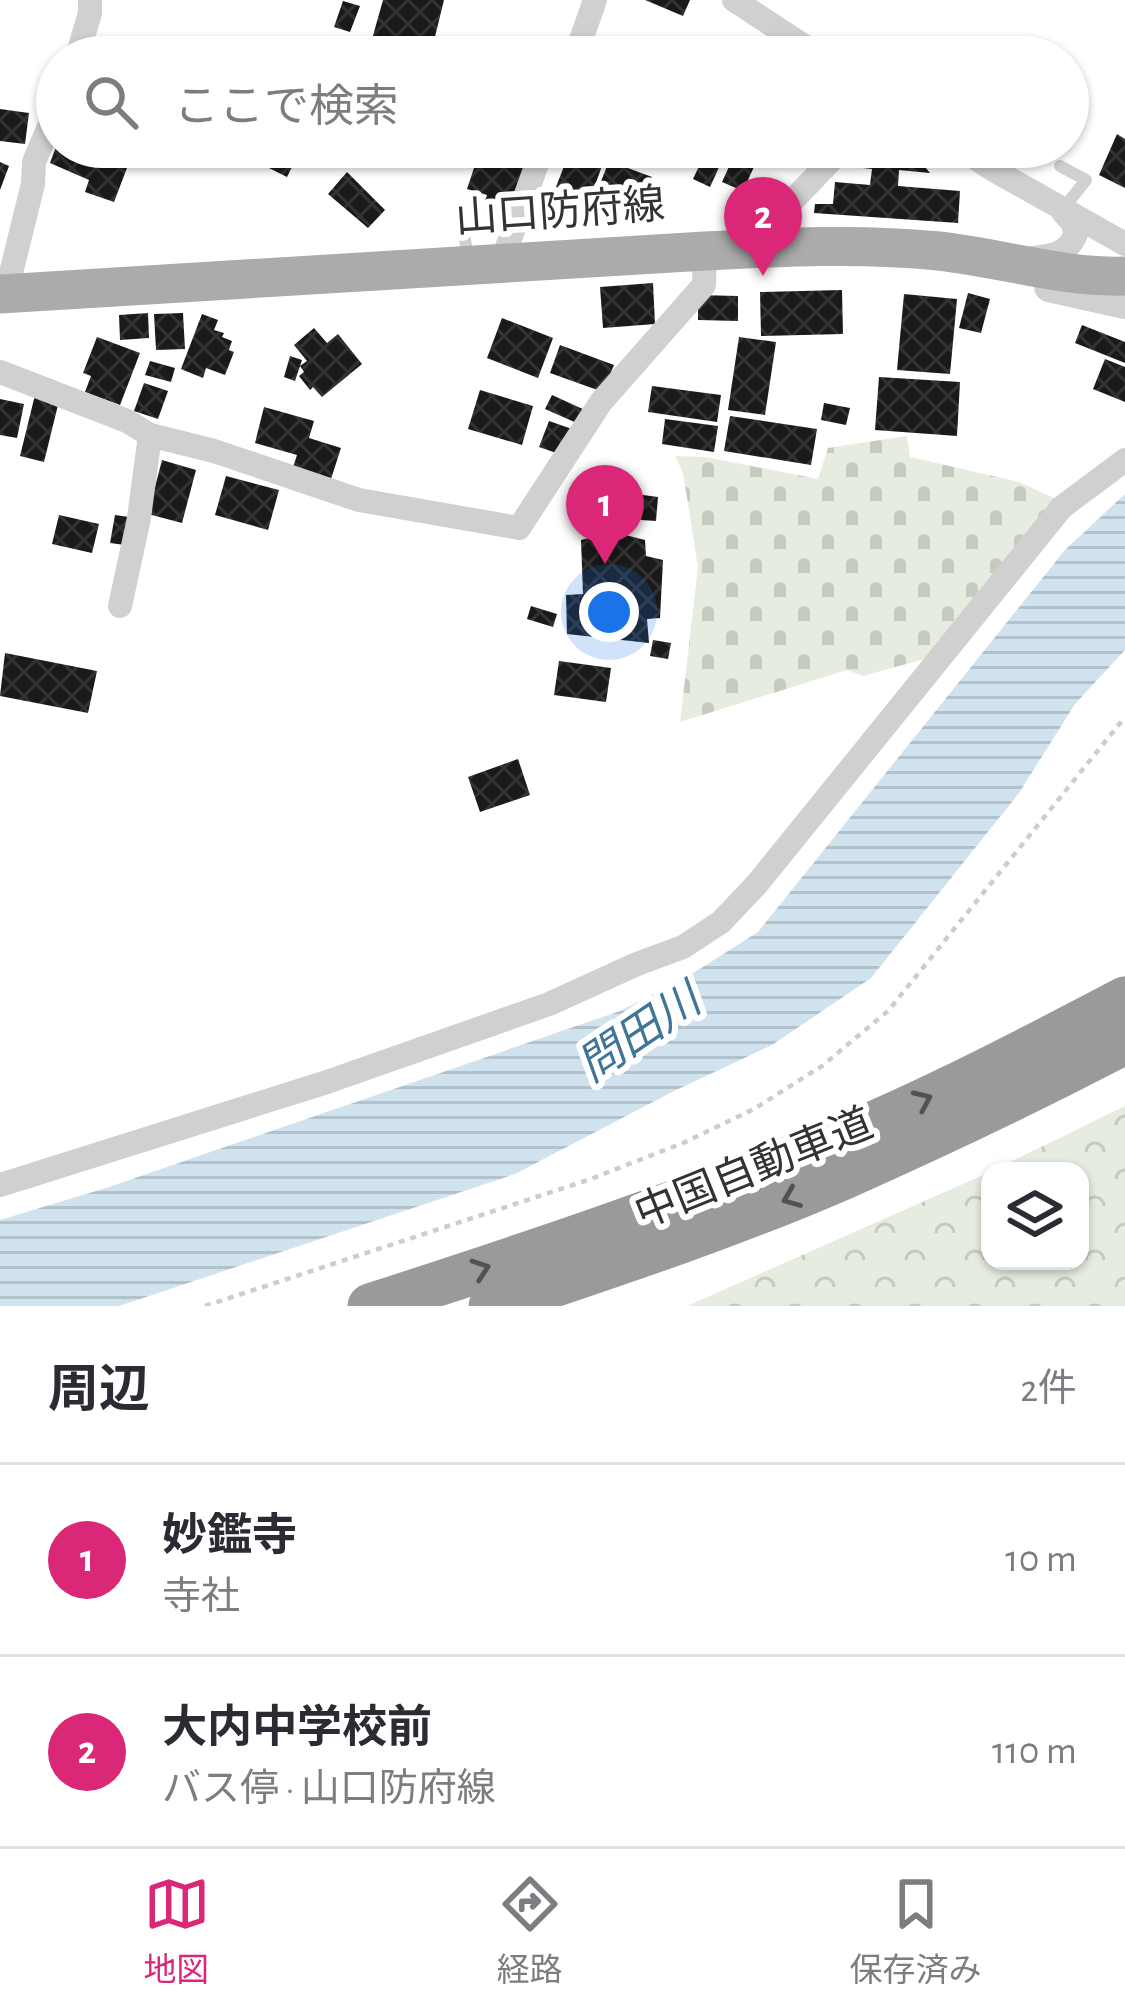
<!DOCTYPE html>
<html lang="ja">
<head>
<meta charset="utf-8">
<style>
	:root { --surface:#fff; --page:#f2f2f3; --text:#2b2b33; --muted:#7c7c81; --line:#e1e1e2; --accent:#db2777 }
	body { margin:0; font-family:"Alegreya Sans","Noto Sans JP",sans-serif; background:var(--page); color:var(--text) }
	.controls { position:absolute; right:36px; bottom:36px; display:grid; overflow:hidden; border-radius:24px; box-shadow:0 3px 9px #0004 }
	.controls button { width:108px; height:108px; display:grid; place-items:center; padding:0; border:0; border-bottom:3px solid var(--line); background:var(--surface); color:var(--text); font:60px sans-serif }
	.you { position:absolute; left:609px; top:612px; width:42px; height:42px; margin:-30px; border:9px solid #fff; border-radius:50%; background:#1a73e8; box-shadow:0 0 0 18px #1a73e833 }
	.badge { display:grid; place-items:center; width:78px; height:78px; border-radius:50%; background:var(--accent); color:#fff; font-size:39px; font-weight:700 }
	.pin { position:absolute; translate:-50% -99px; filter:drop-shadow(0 3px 6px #0008) }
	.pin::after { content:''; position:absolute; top:63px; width:42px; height:36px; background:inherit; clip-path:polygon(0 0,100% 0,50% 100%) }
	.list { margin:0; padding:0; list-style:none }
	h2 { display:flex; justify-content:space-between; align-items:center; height:156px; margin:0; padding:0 48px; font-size:51px }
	h2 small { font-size:39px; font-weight:400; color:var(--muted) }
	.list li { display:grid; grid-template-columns:78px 1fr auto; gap:36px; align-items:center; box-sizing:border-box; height:192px; padding:0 48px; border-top:3px solid var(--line) }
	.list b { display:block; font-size:45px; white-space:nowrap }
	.list p { margin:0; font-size:39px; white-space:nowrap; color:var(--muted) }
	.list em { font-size:39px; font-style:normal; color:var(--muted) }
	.icon { flex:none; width:66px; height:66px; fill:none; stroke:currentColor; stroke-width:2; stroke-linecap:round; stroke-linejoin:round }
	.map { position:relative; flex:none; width:1125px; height:1306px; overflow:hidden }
	.search { position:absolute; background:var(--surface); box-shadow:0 3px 9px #0004; left:36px; right:36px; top:36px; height:132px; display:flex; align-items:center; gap:30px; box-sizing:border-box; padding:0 42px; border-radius:66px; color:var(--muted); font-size:45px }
	.sheet { height:540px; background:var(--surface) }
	nav { display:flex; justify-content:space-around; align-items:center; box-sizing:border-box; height:168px; border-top:3px solid var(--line); background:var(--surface); font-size:33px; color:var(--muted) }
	nav a { display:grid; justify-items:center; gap:6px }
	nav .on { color:var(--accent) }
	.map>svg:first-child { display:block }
	.forest { fill:url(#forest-crowns) }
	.cemetery { fill:url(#cemetery-stones) }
	.water { fill:url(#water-rules) }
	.building { fill:url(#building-cross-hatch) }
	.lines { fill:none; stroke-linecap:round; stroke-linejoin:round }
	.path { stroke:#cdcdcd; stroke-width:4.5; stroke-dasharray:6 6; stroke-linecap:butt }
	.service { stroke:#d0d0d0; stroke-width:12 }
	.minor { stroke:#d0d0d0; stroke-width:24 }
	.tertiary { stroke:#d0d0d0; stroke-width:30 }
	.primary { stroke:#ababab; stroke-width:39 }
	.motorway { stroke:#9a9a9a; stroke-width:45 }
	.oneway { stroke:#525252 }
	.labels { text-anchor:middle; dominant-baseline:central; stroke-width:12; stroke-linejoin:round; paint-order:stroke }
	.street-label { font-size:42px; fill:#333; stroke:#fff }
	.water-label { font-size:45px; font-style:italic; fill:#3f7597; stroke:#fff }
</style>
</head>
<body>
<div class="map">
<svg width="1125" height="1306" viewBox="0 0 1125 1306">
	<defs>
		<pattern id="forest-crowns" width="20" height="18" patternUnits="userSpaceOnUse" patternTransform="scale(3)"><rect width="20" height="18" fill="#e6ecdf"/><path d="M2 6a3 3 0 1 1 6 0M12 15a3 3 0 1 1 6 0" fill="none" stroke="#c6cbc0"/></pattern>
		<pattern id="cemetery-stones" width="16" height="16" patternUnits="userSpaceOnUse" patternTransform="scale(3)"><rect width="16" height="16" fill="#e6ecdf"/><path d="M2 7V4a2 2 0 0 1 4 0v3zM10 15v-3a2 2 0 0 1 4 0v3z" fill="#c6cbc0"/></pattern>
		<pattern id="water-rules" width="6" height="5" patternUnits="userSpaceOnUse" patternTransform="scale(3)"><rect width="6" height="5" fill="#cfe2ee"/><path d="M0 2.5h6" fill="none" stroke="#b2c2cd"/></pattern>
		<pattern id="building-cross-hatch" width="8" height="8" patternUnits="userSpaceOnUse" patternTransform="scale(3)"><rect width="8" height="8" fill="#1a1a1a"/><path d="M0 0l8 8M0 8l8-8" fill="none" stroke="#333"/></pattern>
	</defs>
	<rect width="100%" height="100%" fill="#fff"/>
	<path class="forest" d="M1125 1106V1306H687L990 1172V1261H1080V1171H992Z"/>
	<path class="cemetery" d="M907 436 910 457 1019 482 1058 500 928 658 863 676 847 670 680 722 698 567 683 473 675 456 705 457 818 479 828 448Z"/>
	<path class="water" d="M1125 494V650L1075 704 1019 793 871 978 772 1045 670 1093 515 1174 119 1306H0V1220L106 1188 620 1011 687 977 758 932 1065 550Z"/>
	<path class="building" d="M383 0H444L430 57H367Z
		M645 0H690L683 16Z
		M343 1 360 6 350 32 334 27Z
		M624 36 650 47 645 57H615Z
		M336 39 353 46 348 57H328Z
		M722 47 747 57H718Z
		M0 109 29 113 25 144 0 141Z
		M1117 134 1125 139V188L1099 175Z
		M56 147H135L114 202 85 192 89 180 50 163Z
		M247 147H302L287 177 243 155Z
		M481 147 527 161 504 233 477 224 487 195 467 189Z
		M582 147 606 155 587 207 565 200 568 192 556 187 566 161 575 164Z
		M604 147H630L625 158Z
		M708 147 728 148 710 187 693 179Z
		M738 147H763L743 191 722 182Z
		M870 147H901L912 151 930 173 899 170 898 186 960 191 958 223 814 213 815 204H833L835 182 870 185 872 169 853 167Z
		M609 161 652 177 642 202 637 200 632 214 608 205 603 218 589 212Z
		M0 162 9 166 0 190Z
		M347 172 385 210 368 228 328 194Z
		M653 283 655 324 603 328 600 287Z
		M842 290 843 334 761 336 760 292Z
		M968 293 990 299 981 333 959 328Z
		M904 294 957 299 950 374 897 370Z
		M698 295 738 296V321L698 320Z
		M148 313 149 338 120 340 119 315Z
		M183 313 185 349 156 350 154 314Z
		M202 314 218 320 214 330 224 333 222 337 232 341 229 350 234 352 225 375 206 368 203 378 181 369Z
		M502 318 553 338 538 378 487 358Z
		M1082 325 1125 342V363L1075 343Z
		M314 328 327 343 338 334 362 364 322 397 313 387 310 390 299 376 304 372 300 366 307 361 294 345Z
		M97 337 140 353 120 405 85 392 91 376 83 373Z
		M739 337 776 342 765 415 728 410Z
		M560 345 614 365 603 392 550 373Z
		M290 356 302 360 295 381 284 377Z
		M1105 359 1125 367V402L1093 389Z
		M150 361 175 368 171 382 145 375Z
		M879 377 960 382 957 436 875 430Z
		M144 383 168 391 158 419 134 411Z
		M652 386 721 395 717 422 648 412Z
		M480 390 533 406 522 445 468 429Z
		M35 395 59 401 44 462 20 456Z
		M552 395 585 410 579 424 545 409Z
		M0 399 24 404 17 438 0 435Z
		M824 403 850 408 846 425 821 420Z
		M264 407 314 421 309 438 341 448 330 482 292 470 297 455 255 443Z
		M730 416 817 429 811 465 724 451Z
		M665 419 718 426 714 452 662 444Z
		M549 421 572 429 562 455 539 447Z
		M162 460 196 470 182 523 148 514Z
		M226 476 279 490 268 530 215 515Z
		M574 486 637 493 636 514 613 515 614 532 645 540 646 556 663 560 660 618 647 619 649 643 567 634 566 595 583 594 581 540 596 536 595 512 573 509Z
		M643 495 658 497 656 521 641 520Z
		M59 515 99 524 92 553 52 544Z
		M115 515 129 517 125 545 110 543Z
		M531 606 557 614 553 627 527 619Z
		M653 640 671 643 668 659 650 656Z
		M5 653 97 671 88 713 0 696Z
		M559 661 611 668 606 702 554 695Z
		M518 759 530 795 480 812 468 777Z"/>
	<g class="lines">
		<path class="path" d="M205 1306 588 1180 683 1143 754 1109 822 1066 888 1011 1125 717"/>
		<path class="service" d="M1060 166 1086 180 1063 209
			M993 168 1009 147
			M463 226 468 259"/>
		<path class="minor" d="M734 0 821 57
			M77 57 90 13V0
			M575 57 595 0
			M958 147 992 169 1125 244
			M746 249 844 147
			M1034 258C1055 255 1067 254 1076 234L1072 222 1063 212
			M501 264 543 147
			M4 301 33 184 34 162 57 108
			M0 372 127 421 150 435 139 518 120 606
			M150 435 214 451 359 500 519 528 601 402 704 285 705 251
			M0 1185 327 1082 549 1004 637 964 683 947 721 922 757 884 1062 507 1125 460"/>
		<path class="tertiary" d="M1049 287 1125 304"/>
		<path class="primary" d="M0 294 705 251C783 247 862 243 939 251 1001 258 1063 278 1125 276"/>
		<path class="motorway" d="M370 1306C524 1256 678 1205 828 1143 930 1101 1028 1050 1125 999
			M491 1306C610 1266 729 1227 844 1177 939 1135 1033 1090 1125 1042"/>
	</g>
	<defs><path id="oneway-chevron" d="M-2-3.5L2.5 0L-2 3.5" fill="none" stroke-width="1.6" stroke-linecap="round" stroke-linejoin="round" transform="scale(3)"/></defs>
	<g class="oneway">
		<use href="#oneway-chevron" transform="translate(923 1100) rotate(-24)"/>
		<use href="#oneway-chevron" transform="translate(791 1198) rotate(158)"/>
		<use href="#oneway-chevron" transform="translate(481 1269) rotate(-19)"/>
	</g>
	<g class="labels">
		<g class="street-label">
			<text transform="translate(560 212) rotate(-4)">山口防府線</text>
			<text transform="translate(754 1169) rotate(-22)">中国自動車道</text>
		</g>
		<g class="water-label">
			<text transform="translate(640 1034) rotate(-34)">問田川</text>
		</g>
	</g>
</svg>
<div class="controls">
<button><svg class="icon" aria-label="layers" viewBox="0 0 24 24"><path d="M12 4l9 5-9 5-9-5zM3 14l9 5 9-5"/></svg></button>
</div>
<div class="you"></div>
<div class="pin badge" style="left:605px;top:564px">1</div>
<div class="pin badge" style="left:763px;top:276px">2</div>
<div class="search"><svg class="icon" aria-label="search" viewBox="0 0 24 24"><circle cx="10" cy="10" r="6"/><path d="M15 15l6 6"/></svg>ここで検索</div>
</div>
<section class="sheet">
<h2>周辺<small>2件</small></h2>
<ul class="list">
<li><span class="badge">1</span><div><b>妙鑑寺</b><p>寺社</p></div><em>10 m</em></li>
<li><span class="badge">2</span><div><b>大内中学校前</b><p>バス停 · 山口防府線</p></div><em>110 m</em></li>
</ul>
</section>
<nav>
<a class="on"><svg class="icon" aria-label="map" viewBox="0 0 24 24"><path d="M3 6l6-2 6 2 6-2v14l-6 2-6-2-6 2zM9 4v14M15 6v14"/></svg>地図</a>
<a><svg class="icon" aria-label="directions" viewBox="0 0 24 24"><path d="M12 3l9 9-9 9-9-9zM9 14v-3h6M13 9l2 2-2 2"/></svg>経路</a>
<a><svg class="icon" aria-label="saved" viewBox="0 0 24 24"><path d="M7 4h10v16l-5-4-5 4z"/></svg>保存済み</a>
</nav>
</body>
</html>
